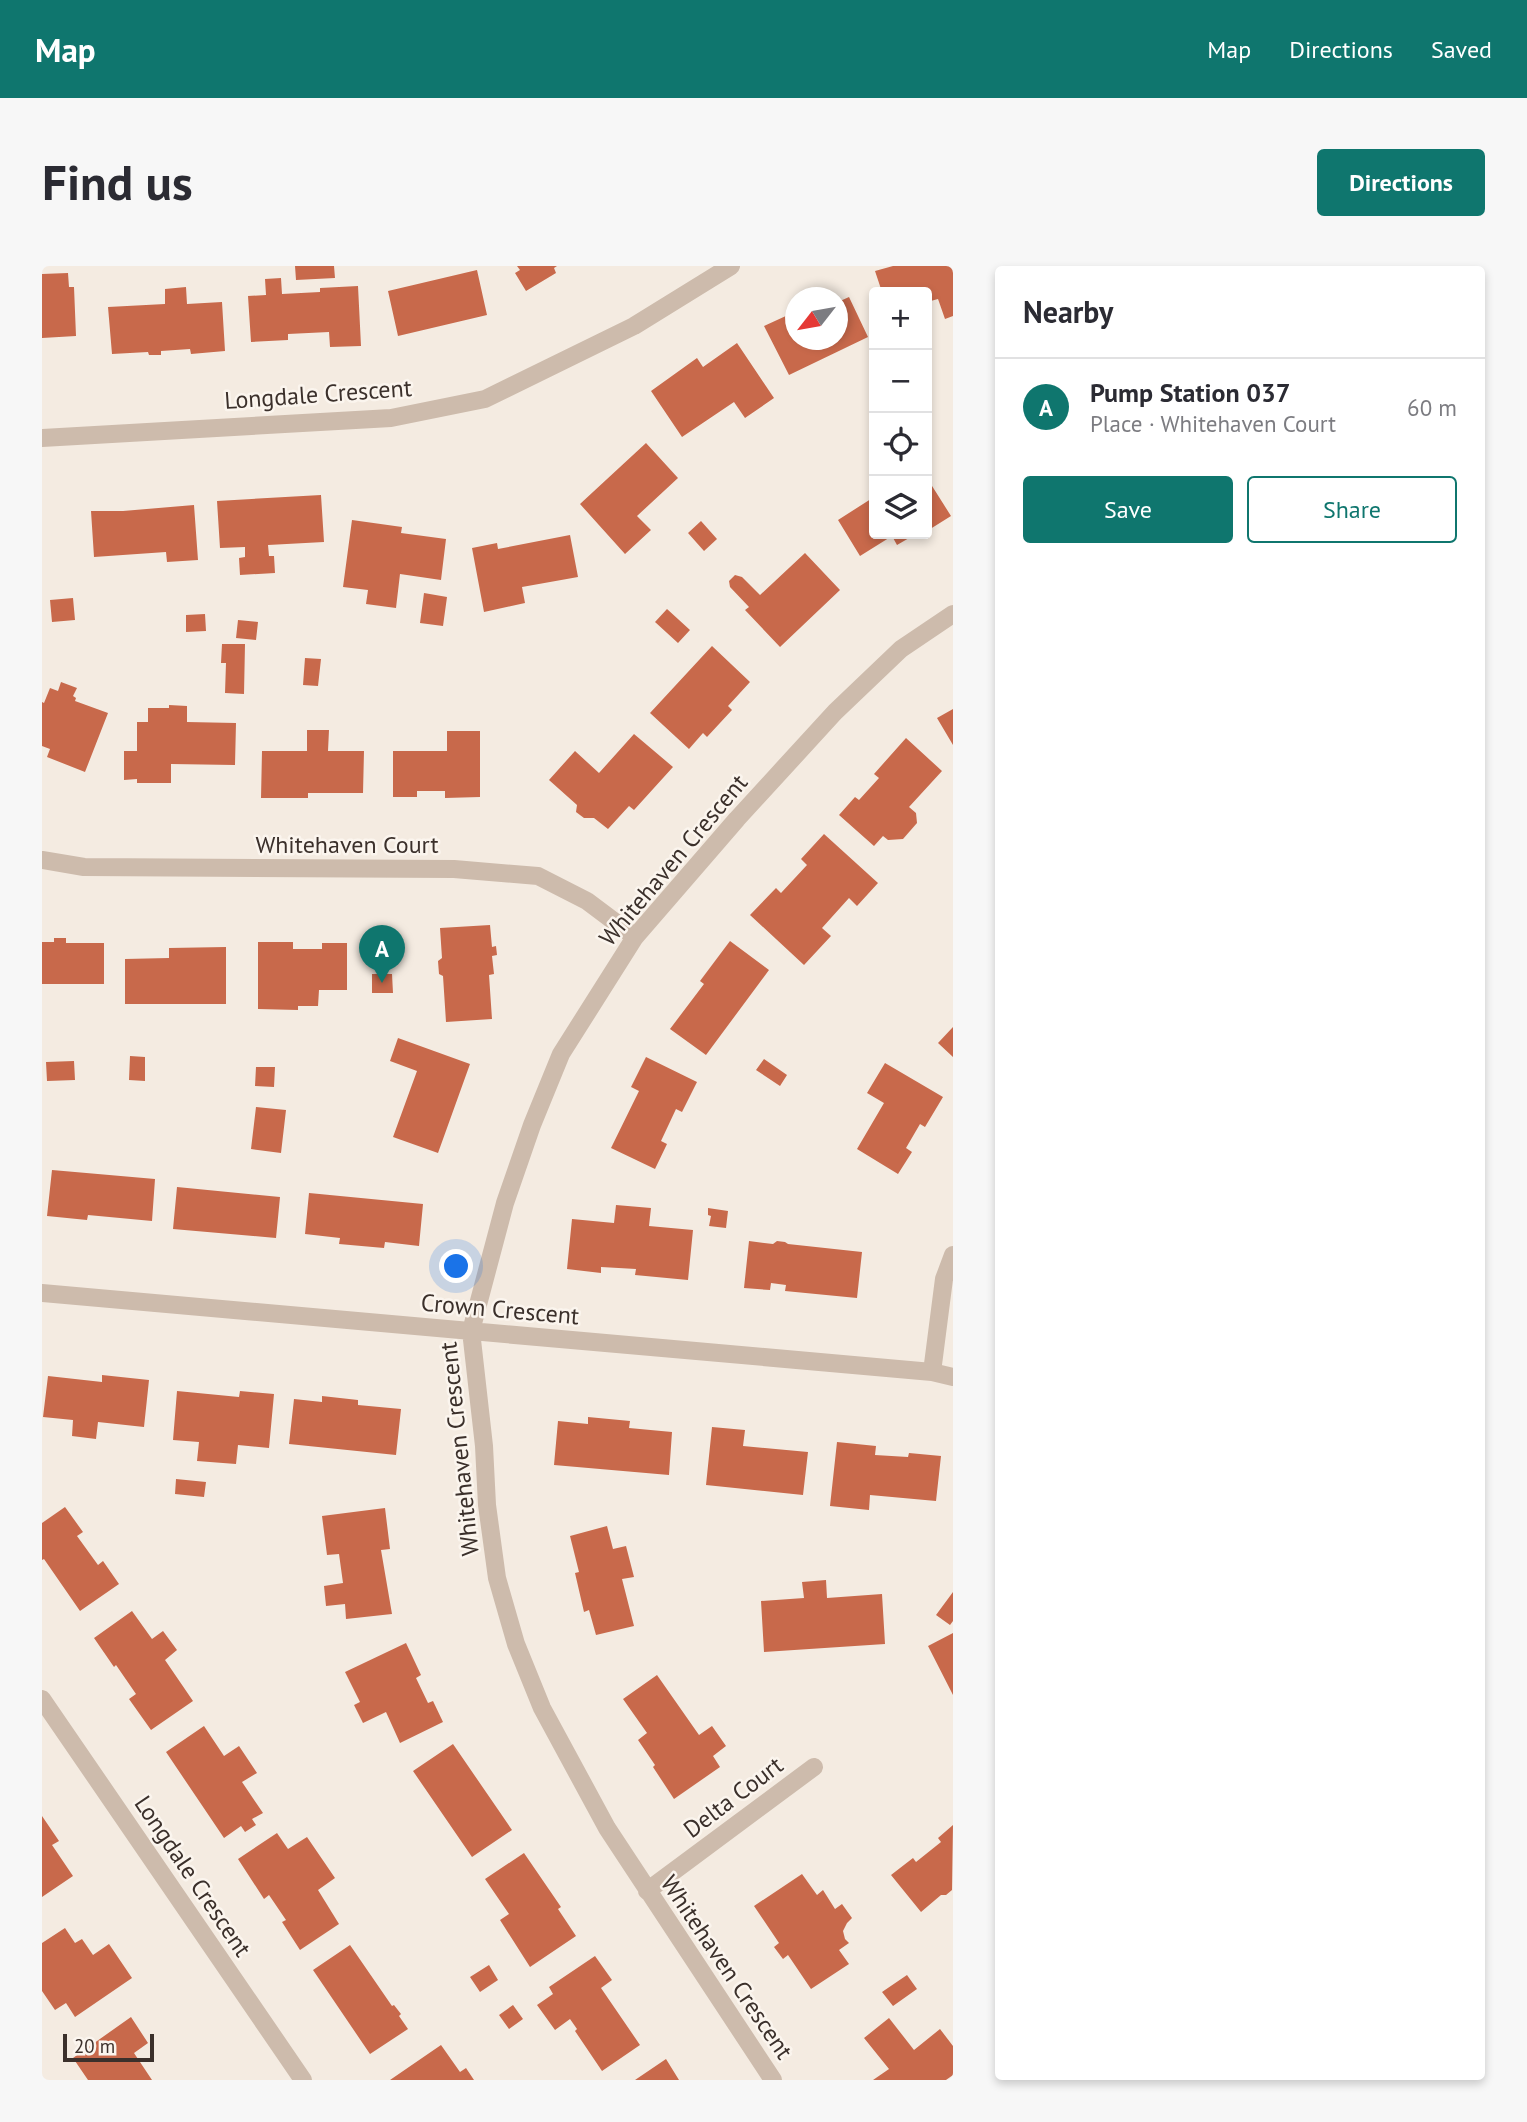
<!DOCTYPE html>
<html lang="en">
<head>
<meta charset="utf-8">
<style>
	:root { --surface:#fff; --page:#f7f7f7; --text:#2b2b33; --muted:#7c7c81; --line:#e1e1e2; --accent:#0f766e }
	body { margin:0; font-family:"PT Sans",sans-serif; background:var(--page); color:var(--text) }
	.controls { position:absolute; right:21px; top:21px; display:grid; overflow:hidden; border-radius:7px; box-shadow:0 4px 10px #0003 }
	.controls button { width:63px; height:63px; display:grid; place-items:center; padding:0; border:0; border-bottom:2px solid var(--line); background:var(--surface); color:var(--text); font:35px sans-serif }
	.compass { position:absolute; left:743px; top:21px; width:63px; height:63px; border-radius:50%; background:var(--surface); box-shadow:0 4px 10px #0003; rotate:239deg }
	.scale { position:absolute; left:21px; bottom:18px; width:91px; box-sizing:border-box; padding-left:7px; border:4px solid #3b302b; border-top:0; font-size:19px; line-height:24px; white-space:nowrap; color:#3b302b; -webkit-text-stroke:5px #fbf5ee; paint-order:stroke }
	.you { position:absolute; left:415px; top:1001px; width:24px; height:24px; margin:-18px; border:5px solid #fff; border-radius:50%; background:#1a73e8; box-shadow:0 0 0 10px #1a73e833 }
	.badge { display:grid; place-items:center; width:46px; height:46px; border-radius:50%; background:var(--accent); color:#fff; font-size:23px; font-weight:700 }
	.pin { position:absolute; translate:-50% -58px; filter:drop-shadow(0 2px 4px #0008) }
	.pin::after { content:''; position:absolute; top:37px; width:24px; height:21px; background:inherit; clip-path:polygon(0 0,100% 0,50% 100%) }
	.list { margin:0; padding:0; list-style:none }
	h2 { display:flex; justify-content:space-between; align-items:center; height:91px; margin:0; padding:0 28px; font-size:30px }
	h2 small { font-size:23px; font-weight:400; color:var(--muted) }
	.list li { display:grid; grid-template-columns:46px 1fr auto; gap:21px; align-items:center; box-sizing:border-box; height:98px; padding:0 28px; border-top:2px solid var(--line) }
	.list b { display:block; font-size:26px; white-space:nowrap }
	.list p { margin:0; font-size:23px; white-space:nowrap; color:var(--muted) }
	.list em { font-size:23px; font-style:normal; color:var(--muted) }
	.actions { display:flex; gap:14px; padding:21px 28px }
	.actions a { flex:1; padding:16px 0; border:2px solid var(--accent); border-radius:7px; text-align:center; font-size:24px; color:var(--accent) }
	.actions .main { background:var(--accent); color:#fff }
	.icon { flex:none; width:38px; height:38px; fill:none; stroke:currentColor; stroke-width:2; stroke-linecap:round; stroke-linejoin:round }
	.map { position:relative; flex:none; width:911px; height:1814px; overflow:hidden; border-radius:7px }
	header { display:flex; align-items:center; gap:42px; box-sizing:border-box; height:98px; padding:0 35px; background:var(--accent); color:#fff }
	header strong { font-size:33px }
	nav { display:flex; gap:38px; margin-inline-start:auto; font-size:24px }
	.intro { display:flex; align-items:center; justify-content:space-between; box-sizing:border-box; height:168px; padding:0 42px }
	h1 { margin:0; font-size:49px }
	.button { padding:18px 32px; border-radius:7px; background:var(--accent); color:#fff; font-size:24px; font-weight:700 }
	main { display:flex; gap:42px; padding:0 42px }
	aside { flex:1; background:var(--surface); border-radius:7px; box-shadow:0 4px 10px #0003 }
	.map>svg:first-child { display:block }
	.building { fill:#c8694b }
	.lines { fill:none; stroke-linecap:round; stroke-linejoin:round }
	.street { stroke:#cdbbac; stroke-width:18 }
	.labels { text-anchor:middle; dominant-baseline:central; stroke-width:5; stroke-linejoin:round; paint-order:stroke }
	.street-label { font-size:24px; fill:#3b302b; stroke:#fbf5ee }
</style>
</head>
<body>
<header>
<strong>Map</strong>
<nav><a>Map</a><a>Directions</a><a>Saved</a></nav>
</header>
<div class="intro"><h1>Find us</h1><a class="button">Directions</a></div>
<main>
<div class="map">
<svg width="911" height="1814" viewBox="0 0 911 1814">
	<rect width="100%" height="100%" fill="#f4ebe1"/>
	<path class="building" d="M253 0H292L293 12 254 14Z
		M475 0H515L512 2 514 7 484 25 473 7 478 4Z
		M851 0H911V50L903 53 896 33 885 36V26H840L833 5Z
		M435 4 445 49 356 70 346 25Z
		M26 7 27 21H32L34 70 0 72V8Z
		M239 12 240 28 278 26V22L316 20 319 80 288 81 287 66 246 68V74L209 76 206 30 224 29 223 13Z
		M144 21 145 38 180 36 183 85 149 88 148 83 119 85V89H107L106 86 70 88 66 41 123 38V23Z
		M807 31 826 71 747 109 722 60 746 49 750 56 754 54V74H796V36Z
		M695 77 732 132 703 152 692 136 640 171 609 125 655 92 661 101Z
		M604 177 636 212 595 250 609 264 583 288 538 238Z
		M885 212 909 250 885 265Z
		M279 229 282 276 226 279 227 290H232L233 307 198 309 197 292 203 291V281L178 282 175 235Z
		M832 231V268H874L855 279 850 270 818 290 796 254Z
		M152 239 156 294 125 296 124 286 52 291 49 245H81Z
		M310 254 360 261 359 267 404 273 399 314 358 308 354 342 324 338 326 324 301 321Z
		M659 255 675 273 662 285 646 267Z
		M528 269 536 311 480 321 483 337 442 346 430 282 455 277 456 283Z
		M763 287 798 324 738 381 703 344 707 341 688 321 687 315 693 309 700 311 718 329Z
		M382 327 405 331 401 360 378 357Z
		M31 332 33 354 10 356 8 334Z
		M625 343 648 364 636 377 613 356Z
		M163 348 164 365 144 366V349Z
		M196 354 216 356 214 374 194 372Z
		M180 378H203L202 428 183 427 184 397H179Z
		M670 380 708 416 686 440 690 444 665 471 661 467 647 483 608 447Z
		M263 392 279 393 276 420 261 419Z
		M19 416 35 422 31 430 34 432 33 435 66 447 43 506 5 491 8 483 0 480V436L2 437 8 422 16 425Z
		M127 439 145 440V456L194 457 193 499 129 498V517H95V513L82 514V485H95V456H106V442H127Z
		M911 443V479L895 452Z
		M265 464H287L286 485H322L321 527H266V532H219L220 485H265Z
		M405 465H438V531L403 532V525H375V531H351V485H405Z
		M592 468 631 501 592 544 587 540 566 563 552 552H542L534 546 535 539 507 514 533 485 557 507Z
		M864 472 900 505 867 541 874 547 875 557 861 573 846 574 841 570 832 580 797 549 813 531 817 534 837 512 832 508Z
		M782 568 836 617 815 640 807 632 780 662 789 670 762 699 708 649 734 622 739 627 765 599 759 593Z
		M448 659 450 681 454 680 455 689 450 690 452 708 447 709 450 753 404 756 401 710 397 708 396 695 400 692 398 662Z
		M12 672H24V677H62V718H0V676H12Z
		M688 675 727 704 664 789 628 763 662 718 658 715Z
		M216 676H251V683H280V677H305V724H277L276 740H256V744L216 743Z
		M184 681V738H83V693L127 692V682Z
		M330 708H350L351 727H330Z
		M911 761V791L896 777Z
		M356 772 428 798 396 887 351 871 375 805 348 795Z
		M88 790 103 791V815L87 814Z
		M604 791 655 816 640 846 634 843 619 875 625 878 613 903 569 882 597 825 589 821Z
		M722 793 745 809 738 820 714 804Z
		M32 795 33 814 5 815 4 796Z
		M843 797 901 831 883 861 878 858 864 882 870 886 856 908 815 883 842 837 825 827Z
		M214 801H233L232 821 213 820Z
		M214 841 244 844 239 887 209 883Z
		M10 904 113 913 110 955 46 949 45 954 5 950Z
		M135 921 238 931 234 972 131 963Z
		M267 927 381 938 377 980 343 976 342 982 297 978 298 972 263 968Z
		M574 939 609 942 607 960 651 964 646 1014 593 1009 594 1003 559 1001V1007L525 1003 530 953 572 957Z
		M666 942 686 945 684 962 667 960 669 950 666 949Z
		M707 975 731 978 735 975 743 976 746 978 820 986 815 1032 743 1025 744 1019 729 1017 728 1024 702 1022Z
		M60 1109 107 1114 102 1161 56 1156 54 1173 30 1170 31 1154 1 1151 6 1110 60 1116Z
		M135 1125 197 1131 198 1125 232 1128 227 1182 196 1179 194 1198 155 1195 157 1176 131 1174Z
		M280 1130 316 1134V1139L359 1143 354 1189 247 1178 252 1133 280 1136Z
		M546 1151 588 1155 587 1162 630 1166 627 1209 512 1199 516 1155 546 1158Z
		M670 1161 703 1164 701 1180 766 1186 761 1229 664 1219Z
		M795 1176 834 1180 833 1189 866 1191 867 1187 899 1190 894 1235 828 1229 827 1244 788 1240Z
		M134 1213 164 1216 162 1231 133 1228Z
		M23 1241 41 1266 35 1270 56 1299 61 1295 77 1318 38 1345 2 1293 0 1294V1257Z
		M343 1242 348 1283 339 1284 350 1348 304 1353 303 1338 284 1340 282 1320 301 1317 297 1288 285 1289 280 1250Z
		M565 1260 571 1283 584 1280 592 1311 580 1313 592 1360 554 1369 547 1344 542 1346 533 1307 537 1306 528 1270Z
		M784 1314 785 1332 840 1328 843 1378 722 1386 719 1335 762 1332 760 1316Z
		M911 1326V1355L908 1359 894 1349Z
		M90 1345 110 1373 121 1365 135 1384 123 1394 151 1435 109 1464 87 1433 94 1428 74 1399 72 1401 52 1372Z
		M911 1367V1429L886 1380Z
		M364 1377 379 1409 374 1412 386 1437 391 1435 401 1456 358 1477 344 1446 321 1457 312 1439 318 1436 303 1406Z
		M615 1409 657 1469 670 1460 684 1480 671 1490 678 1501 632 1533 611 1501 613 1499 596 1474 605 1467 581 1433Z
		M162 1460 182 1490 197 1480 215 1507 200 1516 221 1547 210 1553 214 1559 203 1566 199 1560 182 1572 124 1486Z
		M411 1478 470 1564 430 1591 371 1505Z
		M0 1550 17 1575 10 1579 31 1610 0 1631Z
		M911 1559 910 1624 904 1629H899L879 1646 849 1609 871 1592 874 1596 899 1576 896 1572Z
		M235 1567 246 1583 265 1571 293 1612 276 1624 297 1658 258 1684 240 1656 244 1654 227 1629 222 1633 196 1593Z
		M482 1587 519 1641 516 1643 534 1670 488 1701 458 1654 467 1648 443 1613Z
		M760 1608 775 1629 781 1624 793 1643 800 1638 810 1652 805 1657 801 1665 803 1673 807 1677 797 1684 807 1698 769 1723 746 1689 741 1693 732 1681 737 1677 712 1640Z
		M23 1662 33 1677 40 1673 51 1689 67 1678 90 1712 33 1751 24 1737 13 1744 0 1725V1677Z
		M308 1679 350 1740 352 1739 359 1748 357 1750 366 1763 328 1788 271 1704Z
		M553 1690 570 1714 559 1722 598 1779 560 1805 533 1765 535 1763 528 1753 513 1764 495 1739 511 1728 507 1721Z
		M447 1699 456 1714 438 1726 428 1711Z
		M865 1709 875 1723 851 1740 840 1726Z
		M471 1739 481 1753 467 1763 457 1749Z
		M89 1751 106 1777 92 1787 110 1814H46L31 1792Z
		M847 1752 872 1784 898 1763 911 1780V1809L904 1814H831L847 1803 822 1772Z
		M399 1779 418 1806 424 1802 432 1814H348Z
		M624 1793 637 1814H593Z"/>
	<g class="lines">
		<path class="street" d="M0 172 349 152 443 133 592 60 689 0
			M0 594 42 601 412 603 496 610 545 635 593 671
			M0 1027 890 1106 911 1111
			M890 1106 902 1013 911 989
			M0 1433 261 1814
			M605 1625 772 1501
			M731 1814 565 1562 500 1442 474 1378 455 1312 445 1239 442 1180 429 1065 463 937 490 859 519 788 593 671 695 553 793 446 859 383 911 348"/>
	</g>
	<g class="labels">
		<g class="street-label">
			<text transform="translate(276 128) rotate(-4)">Longdale Crescent</text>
			<text x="305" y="578">Whitehaven Court</text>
			<text transform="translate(631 594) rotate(-50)">Whitehaven Crescent</text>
			<text transform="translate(458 1043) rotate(5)">Crown Crescent</text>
			<text transform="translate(417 1183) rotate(-96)">Whitehaven Crescent</text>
			<text transform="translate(691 1531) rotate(-37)">Delta Court</text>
			<text transform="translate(151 1610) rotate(56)">Longdale Crescent</text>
			<text transform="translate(685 1701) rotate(56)">Whitehaven Crescent</text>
		</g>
	</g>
</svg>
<div class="controls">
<button>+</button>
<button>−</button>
<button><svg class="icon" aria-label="locate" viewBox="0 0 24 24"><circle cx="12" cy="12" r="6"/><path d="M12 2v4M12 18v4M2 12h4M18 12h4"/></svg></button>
<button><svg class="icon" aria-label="layers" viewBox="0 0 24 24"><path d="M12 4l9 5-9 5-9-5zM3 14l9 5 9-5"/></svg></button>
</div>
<svg class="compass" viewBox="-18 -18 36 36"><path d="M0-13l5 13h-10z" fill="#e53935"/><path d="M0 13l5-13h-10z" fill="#7c7c81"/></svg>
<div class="scale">20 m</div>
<div class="you"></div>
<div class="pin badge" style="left:340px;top:717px">A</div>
</div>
<aside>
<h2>Nearby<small></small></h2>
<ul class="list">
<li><span class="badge">A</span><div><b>Pump Station 037</b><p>Place · Whitehaven Court</p></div><em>60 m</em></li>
</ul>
<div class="actions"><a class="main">Save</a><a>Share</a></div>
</aside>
</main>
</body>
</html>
